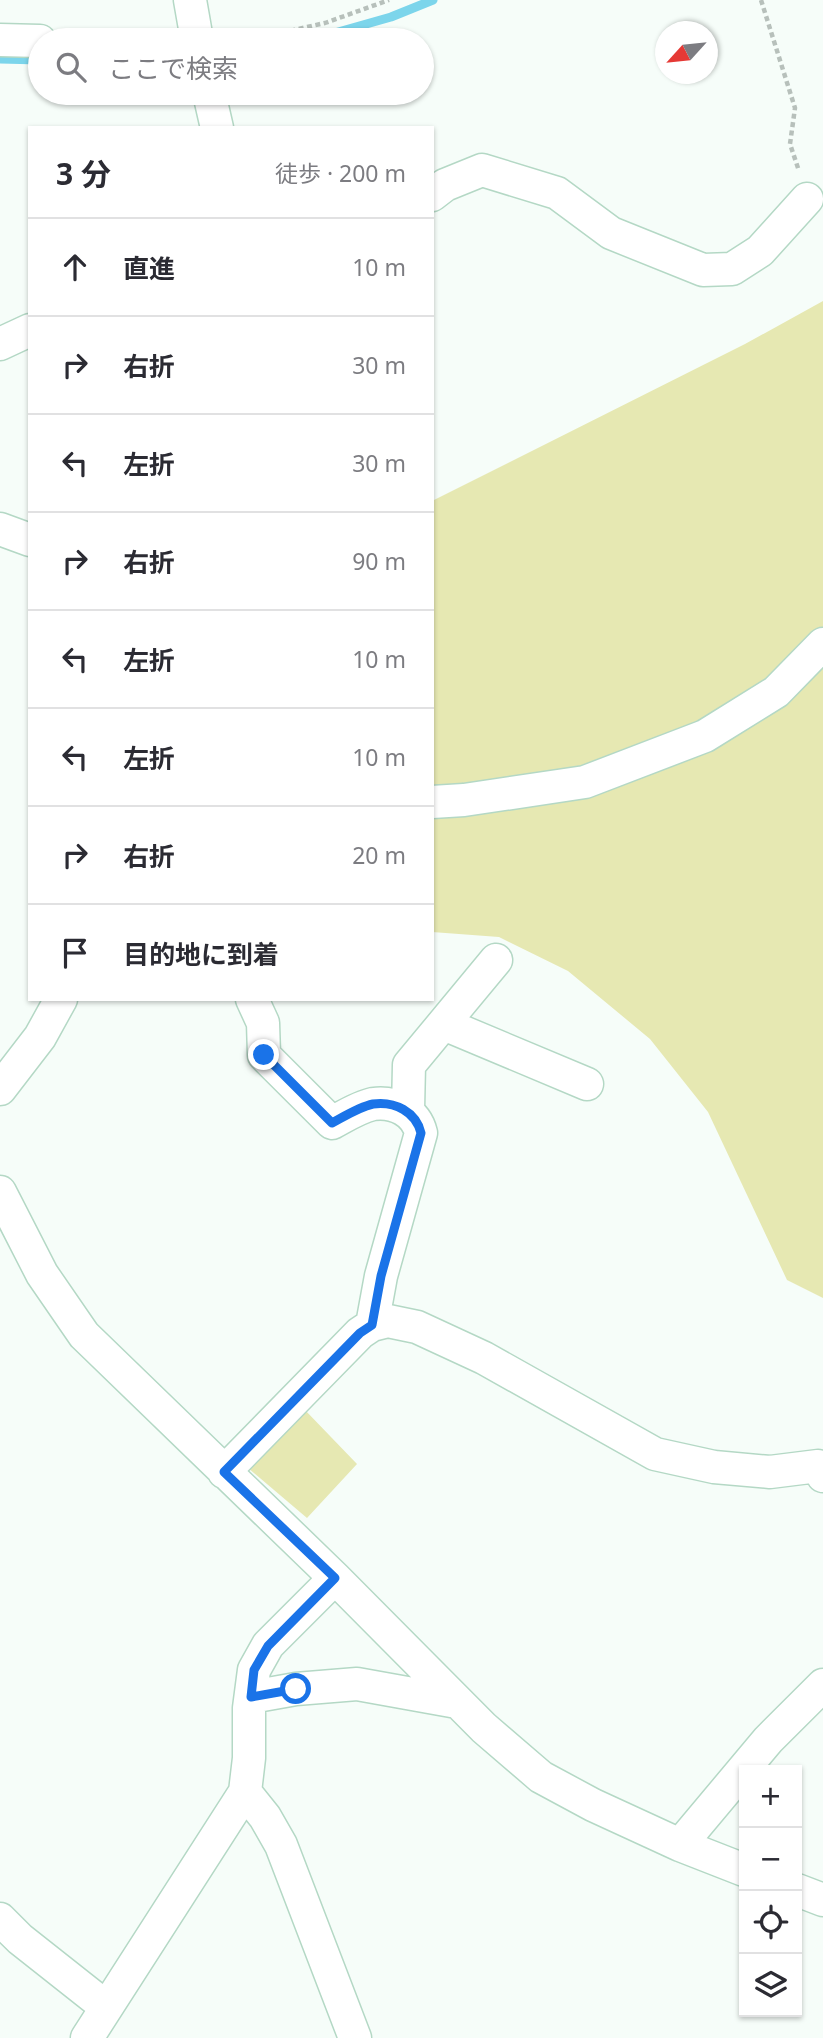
<!DOCTYPE html>
<html lang="ja">
<head>
<meta charset="utf-8">
<style>
	:root { --surface:#fff; --page:#f2f2f3; --text:#2b2b33; --muted:#7c7c81; --line:#e1e1e2 }
	body { margin:0; font-family:"Noto Sans","Noto Sans JP",sans-serif; background:var(--page); color:var(--text) }
	.controls { position:absolute; right:21px; bottom:21px; display:grid; overflow:hidden; border-radius:0px; box-shadow:0 2px 5px #0004 }
	.controls button { width:63px; height:63px; display:grid; place-items:center; padding:0; border:0; border-bottom:2px solid var(--line); background:var(--surface); color:var(--text); font:35px sans-serif }
	.compass { position:absolute; left:655px; top:21px; width:63px; height:63px; border-radius:50%; background:var(--surface); box-shadow:0 2px 5px #0004; rotate:243deg }
	.stop { position:absolute; width:21px; height:21px; margin:-16px; border:5px solid #1a73e8; border-radius:50%; background:#fff }
	.stop.end { background:#1a73e8; border-color:#fff; box-shadow:0 2px 7px #0008 }
	.list { margin:0; padding:0; list-style:none }
	h2 { display:flex; justify-content:space-between; align-items:center; height:91px; margin:0; padding:0 28px; font-size:30px }
	h2 small { font-size:23px; font-weight:400; color:var(--muted) }
	.list li { display:grid; grid-template-columns:46px 1fr auto; gap:21px; align-items:center; box-sizing:border-box; height:98px; padding:0 28px; border-top:2px solid var(--line) }
	.list b { display:block; font-size:26px; white-space:nowrap }
	.list em { font-size:23px; font-style:normal; color:var(--muted) }
	.icon { flex:none; width:38px; height:38px; fill:none; stroke:currentColor; stroke-width:2; stroke-linecap:round; stroke-linejoin:round }
	.map { position:relative; flex:none; width:823px; height:2038px; overflow:hidden }
	.search { position:absolute; background:var(--surface); box-shadow:0 2px 5px #0004; left:28px; top:28px; width:406px; height:77px; display:flex; align-items:center; gap:18px; box-sizing:border-box; padding:0 24px; border-radius:38px; color:var(--muted); font-size:26px }
	.panel { position:absolute; background:var(--surface); box-shadow:0 2px 5px #0004; left:28px; top:126px; width:406px; height:875px; border-radius:0px }
	.map>svg:first-child { display:block }
	.green { fill:#e6e8b2 }
	.lines { fill:none; stroke-linecap:round; stroke-linejoin:round }
	.stream { stroke:#7cd5eb; stroke-width:9 }
	.minor-casing { stroke:#b4d8c5; stroke-width:35 }
	.path { stroke:#b7c0bb; stroke-width:4.5; stroke-dasharray:5 3.5; stroke-linecap:butt }
	.minor { stroke:#fff; stroke-width:32 }
	.route { stroke:#1a73e8; stroke-width:9 }
</style>
</head>
<body>
<div class="map">
<svg width="823" height="2038" viewBox="0 0 823 2038">
	<rect width="100%" height="100%" fill="#f6fdf9"/>
	<path class="green" d="M823 301V1298L787 1280 708 1112 650 1039 568 971 499 937 432 932V501L745 344Z
		M304 1409 357 1464 307 1518 248 1468Z"/>
	<g class="lines">
		<path class="stream" d="M310 40 391 17 433 0
			M0 59 40 60"/>
		<g class="minor-casing">
			<path id="minor" d="M190 0 197 40
				M0 40 40 41
				M209 93 217 128
				M432 195 445 185 482 170 557 193 611 233 703 270 732 269 760 251 807 199
				M0 344 30 330
				M0 529 30 540
				M432 802 464 800 585 782 705 736 776 692 823 644
				M252 999 263 1023 264 1055 332 1123C345 1116 359 1107 373 1104 395 1101 416 1112 421 1133L381 1276 372 1325
				M444 1024 587 1084
				M0 1089 40 1037 61 999
				M408 1110 409 1065 496 960
				M0 1192 42 1274 84 1335 335 1578 484 1728 541 1777 593 1805 680 1845 744 1870
				M224 1472 360 1333 372 1325 388 1321 417 1327 484 1358 655 1454 714 1467 770 1472 818 1466 823 1476
				M251 1697 296 1689 357 1684 457 1702
				M245 1792 265 1817 281 1845 355 2038
				M680 1845 768 1740 823 1685
				M797 1890 823 1900
				M0 1919 20 1939 106 2007
				M87 2038 245 1792 249 1758V1708L254 1670 268 1645 335 1578"/>
		</g>
		<path class="path" d="M761 0 795 108 790 144 799 171
			M249 40 325 23 389 0"/>
		<use href="#minor" class="minor"/>
	</g>
	<g class="lines">
		<path class="route" d="M264 1055 332 1123C345 1116 359 1107 373 1104 395 1101 416 1112 421 1133L381 1276 372 1325 360 1333 224 1472 335 1578 268 1646 254 1670 251 1697 296 1689"/>
	</g>
</svg>
<div class="controls">
<button>+</button>
<button>−</button>
<button><svg class="icon" aria-label="locate" viewBox="0 0 24 24"><circle cx="12" cy="12" r="6"/><path d="M12 2v4M12 18v4M2 12h4M18 12h4"/></svg></button>
<button><svg class="icon" aria-label="layers" viewBox="0 0 24 24"><path d="M12 4l9 5-9 5-9-5zM3 14l9 5 9-5"/></svg></button>
</div>
<svg class="compass" viewBox="-18 -18 36 36"><path d="M0-13l5 13h-10z" fill="#e53935"/><path d="M0 13l5-13h-10z" fill="#7c7c81"/></svg>
<div class="stop" style="left:296px;top:1689px"></div>
<div class="stop end" style="left:264px;top:1055px"></div>
<div class="search"><svg class="icon" aria-label="search" viewBox="0 0 24 24"><circle cx="10" cy="10" r="6"/><path d="M15 15l6 6"/></svg>ここで検索</div>
<section class="panel">
<h2>3 分<small>徒歩 · 200 m</small></h2>
<ul class="list">
<li><svg class="icon" aria-label="ahead" viewBox="0 0 24 24"><path d="M12 20V5M6 11l6-6 6 6"/></svg><div><b>直進</b></div><em>10 m</em></li>
<li><svg class="icon" aria-label="right" viewBox="0 0 24 24"><path d="M7 20v-9h11M14 6l5 5-5 5"/></svg><div><b>右折</b></div><em>30 m</em></li>
<li><svg class="icon" aria-label="left" viewBox="0 0 24 24"><path d="M17 20v-9H6M10 6l-5 5 5 5"/></svg><div><b>左折</b></div><em>30 m</em></li>
<li><svg class="icon" aria-label="right" viewBox="0 0 24 24"><path d="M7 20v-9h11M14 6l5 5-5 5"/></svg><div><b>右折</b></div><em>90 m</em></li>
<li><svg class="icon" aria-label="left" viewBox="0 0 24 24"><path d="M17 20v-9H6M10 6l-5 5 5 5"/></svg><div><b>左折</b></div><em>10 m</em></li>
<li><svg class="icon" aria-label="left" viewBox="0 0 24 24"><path d="M17 20v-9H6M10 6l-5 5 5 5"/></svg><div><b>左折</b></div><em>10 m</em></li>
<li><svg class="icon" aria-label="right" viewBox="0 0 24 24"><path d="M7 20v-9h11M14 6l5 5-5 5"/></svg><div><b>右折</b></div><em>20 m</em></li>
<li><svg class="icon" aria-label="arrive" viewBox="0 0 24 24"><path d="M6 21V4h12l-3 4 3 4H6"/></svg><div><b>目的地に到着</b></div></li>
</ul>
</section>
</div>
</body>
</html>
